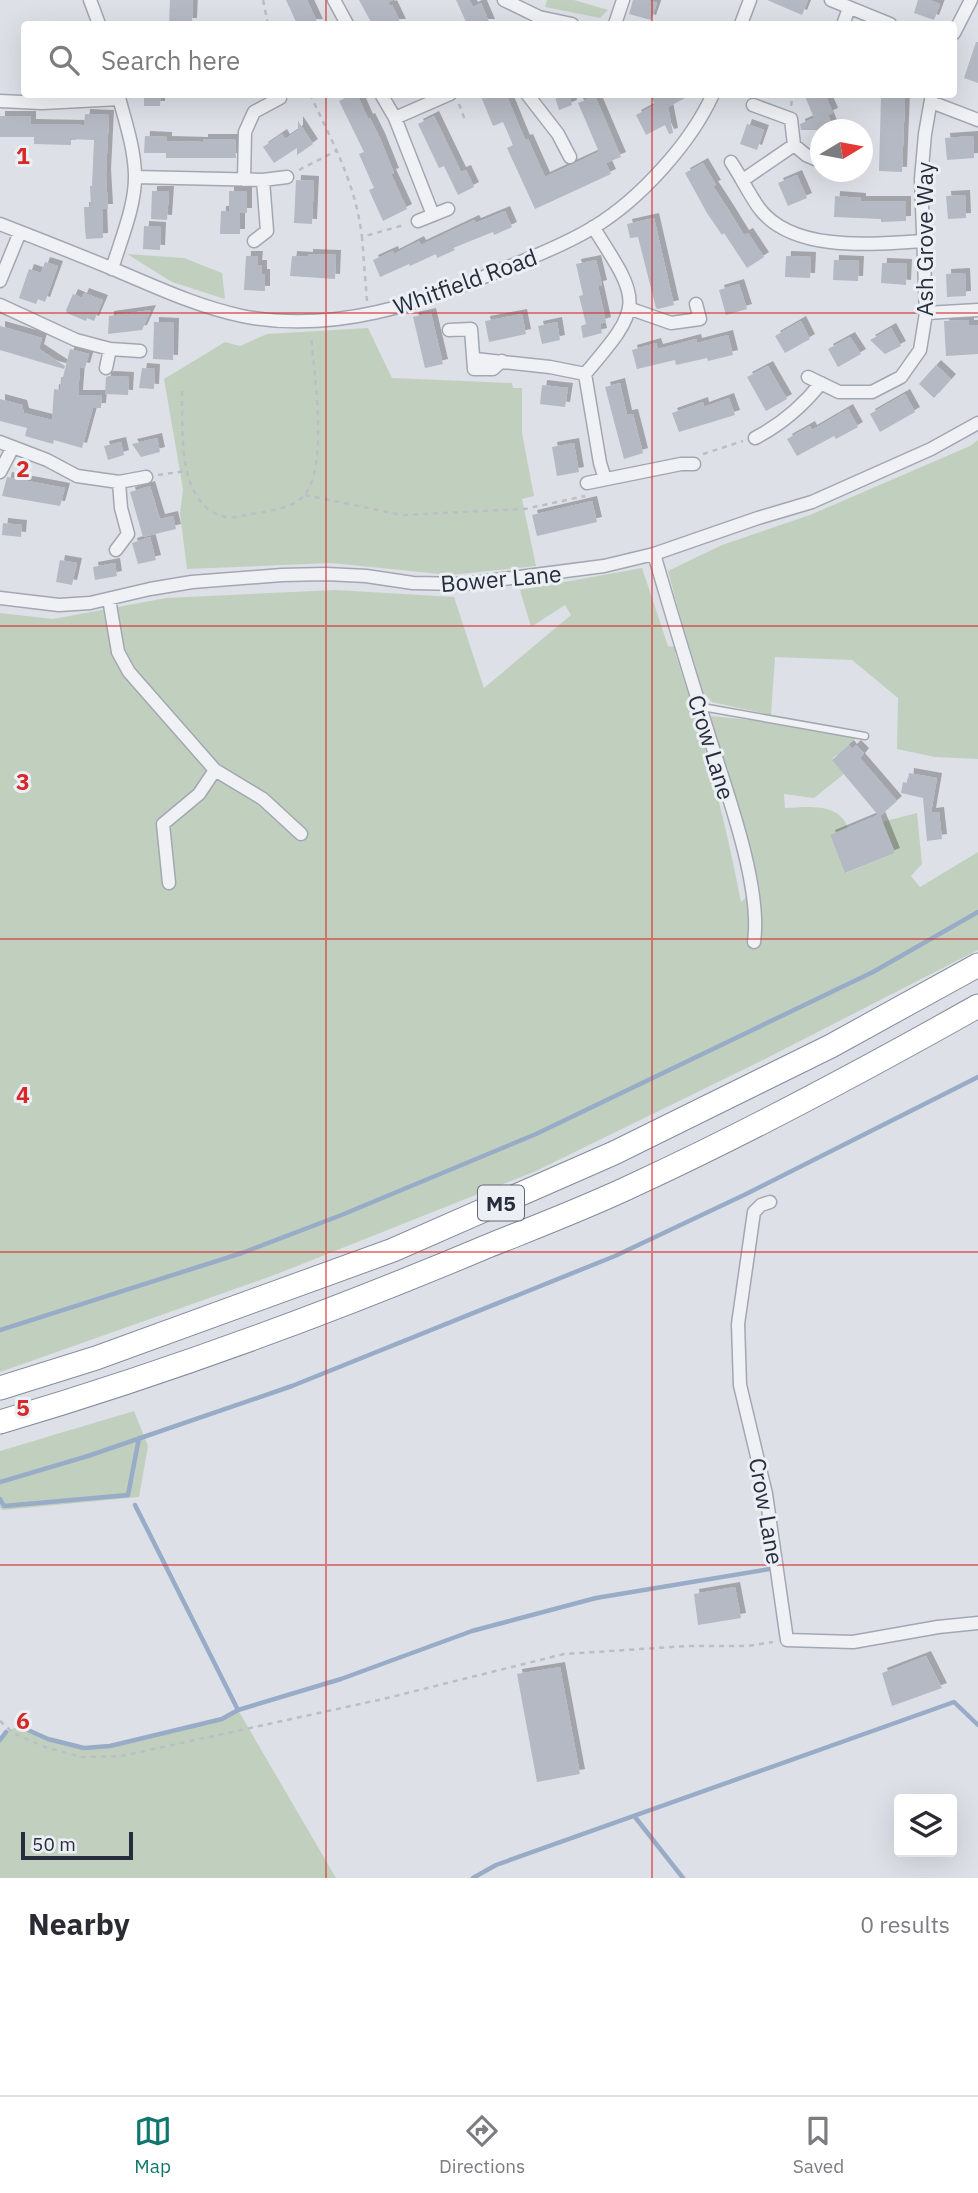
<!DOCTYPE html>
<html lang="en">
<head>
<meta charset="utf-8">
<style>
	:root { --surface:#fff; --page:#f7f7f7; --text:#2b2b33; --muted:#7c7c81; --line:#e1e1e2; --accent:#0f766e }
	body { margin:0; font-family:"IBM Plex Sans",sans-serif; background:var(--page); color:var(--text) }
	.controls { position:absolute; right:21px; bottom:21px; display:grid; overflow:hidden; border-radius:7px; box-shadow:0 7px 28px #0002 }
	.controls button { width:63px; height:63px; display:grid; place-items:center; padding:0; border:0; border-bottom:2px solid var(--line); background:var(--surface); color:var(--text); font:35px sans-serif }
	.compass { position:absolute; left:810px; top:119px; width:63px; height:63px; border-radius:50%; background:var(--surface); box-shadow:0 7px 28px #0002; rotate:80deg }
	.scale { position:absolute; left:21px; bottom:18px; width:112px; box-sizing:border-box; padding-left:7px; border:4px solid #272d3d; border-top:0; font-size:19px; line-height:24px; white-space:nowrap; color:#272d3d; -webkit-text-stroke:5px #eceff4; paint-order:stroke }
	.list { margin:0; padding:0; list-style:none }
	h2 { display:flex; justify-content:space-between; align-items:center; height:91px; margin:0; padding:0 28px; font-size:30px }
	h2 small { font-size:23px; font-weight:400; color:var(--muted) }
	.icon { flex:none; width:38px; height:38px; fill:none; stroke:currentColor; stroke-width:2; stroke-linecap:round; stroke-linejoin:round }
	.map { position:relative; flex:none; width:978px; height:1878px; overflow:hidden }
	.search { position:absolute; background:var(--surface); box-shadow:0 7px 28px #0002; left:21px; right:21px; top:21px; height:77px; display:flex; align-items:center; gap:18px; box-sizing:border-box; padding:0 24px; border-radius:7px; color:var(--muted); font-size:26px }
	.sheet { height:217px; background:var(--surface) }
	nav { display:flex; justify-content:space-around; align-items:center; box-sizing:border-box; height:98px; border-top:2px solid var(--line); background:var(--surface); font-size:19px; color:var(--muted) }
	nav a { display:grid; justify-items:center; gap:4px }
	nav .on { color:var(--accent) }
	.map>svg:first-child { display:block }
	.green { fill:#c1d0be }
	.lines { fill:none; stroke-linecap:round; stroke-linejoin:round }
	.stream { stroke:#98acc7; stroke-width:4.5 }
	.building { fill:#b4b9c3; filter:url(#shadow) }
	.service-casing { stroke:#a3a7b1; stroke-width:9 }
	.minor-casing { stroke:#a3a7b1; stroke-width:15 }
	.motorway-casing { stroke:#848d9d; stroke-width:25 }
	.path { stroke:#bbbec5; stroke-width:2.5; stroke-dasharray:5 5; stroke-linecap:butt }
	.service { stroke:#eff1f5; stroke-width:6 }
	.minor { stroke:#eff1f5; stroke-width:12 }
	.motorway { stroke:#fff; stroke-width:23 }
	.grid { fill:none; stroke:#d62828; stroke-width:2; stroke-opacity:0.55 }
	.labels { text-anchor:middle; dominant-baseline:central; stroke-width:6; stroke-linejoin:round; paint-order:stroke }
	.shield { fill:#eceff4; stroke:#626774; stroke-width:2 }
	.shield-label { font-size:21px; font-weight:bold; fill:#272d3d }
	.street-label { font-size:23px; fill:#272d3d; stroke:#eceff4 }
	.grid-label { font-size:23px; text-anchor:middle; font-weight:bold; fill:#d62828; stroke:#eceff4; stroke-width:6; stroke-linejoin:round; paint-order:stroke }
</style>
</head>
<body>
<div class="map">
<svg width="978" height="1878" viewBox="0 0 978 1878">
	<defs>
		<filter id="shadow"><feDropShadow dx="5" dy="-5" stdDeviation="0" flood-color="#0004"/></filter>
	</defs>
	<rect width="100%" height="100%" fill="#dde0e7"/>
	<path class="green" d="M547 0H574L608 10 600 18 545 7Z
		M127 254 184 258 222 273 225 299 172 282Z
		M368 328 392 378 512 383 513 388H522V433L534 496 522 499 536 566 450 575 331 563 187 569 180 514 183 489 164 379 225 342 240 346 267 334Z
		M978 440V759L935 757 897 749 898 698 852 660 775 657 771 715 712 702 703 692 691 653H675C703 734 725 818 741 902L754 890 712 727 711 716 771 722 856 738 832 759 844 774 814 798 784 794 785 808C807 807 839 802 848 828L830 836 846 873 895 853 882 822 917 813 922 864 911 876 920 887 978 852V950L765 1059 536 1171 277 1274 0 1372V613L53 619 166 598 335 590 454 597 484 688 571 615 565 605 531 627 520 590 642 568 668 646 689 649 668 571 722 545 810 515 970 446Z
		M134 1411 148 1446 139 1497 3 1510 0 1508V1451Z
		M238 1710 336 1878H0V1742L6 1732 19 1726 55 1741 84 1748 110 1746 222 1719Z"/>
	<g class="lines">
		<path class="stream" d="M0 1330 242 1253 339 1216 536 1134 873 972 978 912
			M0 1482 88 1456 292 1386 615 1256 744 1195 978 1077
			M0 1499 4 1506 128 1495 139 1438
			M135 1505 238 1710
			M19 1726 48 1739 84 1748 110 1746 222 1719 238 1710 341 1679 472 1631 596 1598 776 1568
			M0 1740 6 1732
			M635 1817 683 1878
			M473 1878 496 1865 954 1702 978 1725"/>
	</g>
	<path class="building" d="M170 0H193L192 23H169Z
		M286 0H307L318 24H297Z
		M359 0H393L388 2 390 6 392 5 401 24H372Z
		M456 0H469L473 7 481 3 490 24H467Z
		M633 0H647L657 3 651 20 629 14Z
		M767 0H808L802 15Z
		M918 0H929L940 4 934 20 914 13Z
		M976 42H978V83L964 78Z
		M144 94H161L160 106H144Z
		M353 94H357L368 119 370 118 380 138 394 173 391 174 407 209 383 221 369 190 374 188 359 154 364 152 339 101Z
		M480 94H506L525 140 528 139 545 177 599 152 578 103 595 96 621 157 606 163 611 174 535 209 507 148 513 145 503 122 493 126Z
		M554 94H569L572 105 559 110Z
		M650 94H693L668 107 673 133 669 134 665 125 646 135 636 115 655 105Z
		M804 94H825L833 113 828 115 834 130H801L800 124 814 118Z
		M881 97 905 98 902 172 879 171Z
		M85 114 109 115 106 174 108 209H102L103 238 86 239 85 229 84 207H91L90 186H92L94 140 71 139V145L34 144V137H0V116H31V124L84 125Z
		M434 116 461 172 466 170 474 187 458 195 444 166 439 168 418 124Z
		M298 121 313 144 297 155V148L274 163 263 147 282 134 285 139 298 130Z
		M747 124 764 130 757 150 740 144Z
		M145 136 167 137V141L203 142V139H235L236 158H166V153H144Z
		M973 136 974 158 947 160 945 138Z
		M703 163 716 185 713 186 728 209 744 235 748 233 764 257 747 268 724 233 722 235 707 213 685 173Z
		M797 175 807 198 788 206 778 183Z
		M296 180 314 181 312 224 294 223Z
		M152 191H169L167 220 151 219Z
		M229 191H247V213H240V234H220L221 211H229Z
		M965 195 966 218 948 219 946 196Z
		M835 196 861 198V201H906V221L881 222V219L834 217Z
		M505 211 512 227 494 235 493 232 453 248 455 250 437 258 436 254 410 266 409 264 380 277 373 260 393 251 394 254 419 241 421 245 474 220 476 223Z
		M654 218 674 305 658 309 656 308 638 237 630 238 627 224Z
		M144 226 161 227 160 250 143 249Z
		M308 254 336 255 335 279 290 276 292 256 308 257Z
		M246 256H258L257 265H262V274H265V291L244 290Z
		M786 256 811 257 810 278 785 277Z
		M596 260 602 285 598 286 606 322 600 324 602 333 583 338 581 326 586 324 579 296 583 295 576 264Z
		M834 260 859 261 858 281 833 280Z
		M45 262 58 266 45 302 38 299 36 304 19 298 29 269 41 273Z
		M882 263 907 264 906 285 881 283Z
		M965 273 966 296 947 297 946 274Z
		M739 284 747 309 726 315 719 290Z
		M84 293 103 300 94 321 87 318 86 321 67 313 66 310 73 294 82 298Z
		M151 310 142 330 108 334 109 316Z
		M431 313 443 364 425 368 413 317Z
		M522 314 526 334 489 342 485 321Z
		M969 320V325H978V354L946 356 944 321Z
		M801 321 810 339 785 353 775 336Z
		M154 322 174 323 173 360 153 359Z
		M557 322 560 340 542 344 538 326Z
		M0 326 42 338 39 349 65 366 64 369 0 350Z
		M891 328 901 346 885 354 870 340Z
		M728 335 733 355 708 361 707 358 676 365 675 360 637 369 632 350 656 343 658 349 696 339 697 343Z
		M850 337 861 354 838 367 828 349Z
		M70 349 89 354 85 368 80 367 78 395H102L101 408H93L82 448 54 440 53 444 25 436 27 428 0 421V399L22 405 24 413 52 420 54 389 60 390 61 377H63Z
		M936 365 951 379 934 398 919 384Z
		M768 366 787 399 766 411 747 377Z
		M142 368 155 369 154 389 139 388Z
		M109 376 129 377 128 395 105 394 106 377Z
		M620 383 627 415 633 414 643 453 624 459 605 387Z
		M542 385 568 388 565 407 540 404Z
		M905 394 915 412 880 432 870 414Z
		M729 398 735 415 679 432 672 413 703 402 704 407Z
		M848 409 858 427 836 439 834 436 797 456 787 439 810 426 812 430Z
		M157 438 160 452 141 457 132 444Z
		M121 442 124 455 108 460 104 446Z
		M574 443 579 472 557 476 552 447Z
		M7 477 65 488 60 506 2 496Z
		M150 486 160 519 173 516 176 529 143 537 130 492Z
		M592 501 597 522 537 536 532 515Z
		M3 523 22 525 21 537 2 535Z
		M150 537 156 560 138 564 132 543Z
		M60 560 77 563 72 585 56 582Z
		M115 563 117 576 95 580 93 567Z
		M849 745 852 749 856 745 864 753 860 758 897 801 880 816 895 853 845 873 830 835 878 815 832 760Z
		M909 773 937 778 931 813 939 812 942 839 927 841 923 798 901 793 903 782 908 783Z
		M735 1587 741 1618 698 1625 694 1594Z
		M926 1656 942 1688 892 1706 882 1673Z
		M560 1667 580 1774 537 1782 517 1674Z"/>
	<g class="lines">
		<g class="service-casing">
			<path id="service" d="M702 707 865 736"/>
		</g>
		<g class="minor-casing">
			<path id="minor" d="M90 0 99 24
				M334 0 347 24
				M504 0 539 17 572 24
				M831 0 890 24
				M844 22 849 8
				M615 24 623 0
				M741 24 750 0
				M954 33 971 0
				M381 94 395 118 433 215 418 221
				M527 94 558 134 570 157
				M0 101 42 103 119 99
				M931 102 978 120
				M753 105 791 119 794 145 806 155 820 161
				M395 118 450 94
				M731 162C741 177 749 194 759 208 793 253 874 244 923 241
				M837 172V173
				M135 177 263 180 267 231 254 241
				M244 180 245 132 254 112 280 98
				M263 180 287 177
				M743 180 794 145
				M433 215 448 209
				M0 224C39 239 79 255 118 271 158 288 199 307 242 316 334 334 420 304 503 269 534 257 566 244 594 227 640 199 691 143 713 94
				M112 269C121 239 136 205 135 174 134 146 125 121 118 94
				M0 281 20 232
				M0 305 76 340 110 349 106 368
				M631 309 671 323 700 319 696 304
				M926 313 978 310
				M449 330 471 329 474 369H493L502 361
				M110 349 140 351
				M475 359 550 367 585 374 600 463 605 479
				M585 374C644 305 642 303 593 227
				M808 377 839 392H872L901 377 920 350 926 313 921 179 925 134 932 94
				M755 438C782 424 802 407 821 383
				M0 442 47 460 77 476 119 482 121 508 128 534 116 550
				M0 472 13 447
				M119 482 146 477
				M587 483 681 464H694
				M654 554C672 616 691 678 710 739 727 792 762 888 754 942
				M0 598 59 605 90 603 150 589 192 582 282 575 326 574 366 576 413 583 465 584 604 566 654 554 758 518 812 502 931 449 978 423
				M109 599 118 652 129 672 215 770 199 794 163 824 169 883
				M215 770 263 799 301 834
				M770 1202 761 1205 754 1212 738 1324 740 1385 766 1494 787 1640 853 1642 938 1627 978 1623"/>
		</g>
		<g class="motorway-casing">
			<path id="motorway" d="M0 1388 96 1358 393 1250 614 1153 831 1046 978 965
				M0 1422C166 1373 329 1313 488 1246 538 1226 588 1207 636 1184 753 1130 866 1069 978 1006"/>
		</g>
		<path class="path" d="M263 0 268 24
			M310 94C333 144 355 181 362 237
			M459 104 465 120
			M791 106 793 94
			M299 170 336 151
			M367 301 362 237 404 225
			M182 391C183 429 176 507 226 517 235 519 248 514 258 513 274 510 295 508 306 493 328 462 314 373 311 335
			M703 454 743 441
			M158 475 186 471
			M305 495 402 515 525 509 585 496
			M0 1721 13 1733 45 1747 82 1757 122 1756 383 1699 564 1654 687 1646H747L773 1642"/>
		<use href="#service" class="service"/>
		<use href="#minor" class="minor"/>
		<use href="#motorway" class="motorway"/>
	</g>
	<path class="grid" d="M326 0V24M652 0V24M326 94V1878M652 94V1878M0 313H978M0 626H978M0 939H978M0 1252H978M0 1565H978"/>
	<g class="labels">
		<rect class="shield" x="478" y="1185.5" width="46" height="35" rx="5"/>
		<g class="shield-label">
			<text x="501" y="1203">M5</text>
		</g>
		<g class="street-label">
			<text transform="translate(924 239) rotate(-90)">Ash Grove Way</text>
			<text transform="translate(465 281) rotate(-20)">Whitfield Road</text>
			<text transform="translate(501 578) rotate(-5)">Bower Lane</text>
			<text transform="translate(712 747) rotate(73)">Crow Lane</text>
			<text transform="translate(767 1511) rotate(80)">Crow Lane</text>
		</g>
	</g>
	<g class="grid-label">
		<text x="23" y="164">1</text>
		<text x="23" y="477">2</text>
		<text x="23" y="790">3</text>
		<text x="23" y="1103">4</text>
		<text x="23" y="1416">5</text>
		<text x="23" y="1729">6</text>
	</g>
</svg>
<div class="controls">
<button><svg class="icon" aria-label="layers" viewBox="0 0 24 24"><path d="M12 4l9 5-9 5-9-5zM3 14l9 5 9-5"/></svg></button>
</div>
<svg class="compass" viewBox="-18 -18 36 36"><path d="M0-13l5 13h-10z" fill="#e53935"/><path d="M0 13l5-13h-10z" fill="#7c7c81"/></svg>
<div class="scale">50 m</div>
<div class="search"><svg class="icon" aria-label="search" viewBox="0 0 24 24"><circle cx="10" cy="10" r="6"/><path d="M15 15l6 6"/></svg>Search here</div>
</div>
<section class="sheet">
<h2>Nearby<small>0 results</small></h2>
<ul class="list">
</ul>
</section>
<nav>
<a class="on"><svg class="icon" aria-label="map" viewBox="0 0 24 24"><path d="M3 6l6-2 6 2 6-2v14l-6 2-6-2-6 2zM9 4v14M15 6v14"/></svg>Map</a>
<a><svg class="icon" aria-label="directions" viewBox="0 0 24 24"><path d="M12 3l9 9-9 9-9-9zM9 14v-3h6M13 9l2 2-2 2"/></svg>Directions</a>
<a><svg class="icon" aria-label="saved" viewBox="0 0 24 24"><path d="M7 4h10v16l-5-4-5 4z"/></svg>Saved</a>
</nav>
</body>
</html>
